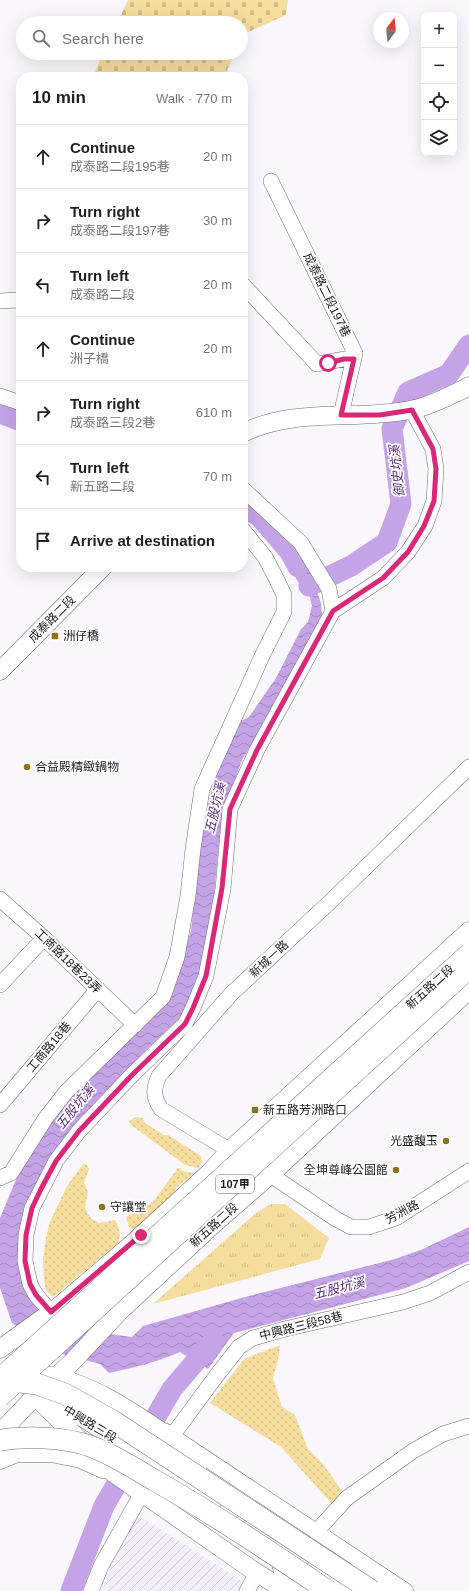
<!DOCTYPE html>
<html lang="en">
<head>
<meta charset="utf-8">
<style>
	:root { --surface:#fff; --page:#f6f6f6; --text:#202124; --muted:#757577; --line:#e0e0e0 }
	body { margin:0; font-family:Helvetica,"Noto Sans TC",sans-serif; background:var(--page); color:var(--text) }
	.controls { position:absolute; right:12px; top:12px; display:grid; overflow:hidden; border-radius:8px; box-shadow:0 4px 16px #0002 }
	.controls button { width:36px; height:36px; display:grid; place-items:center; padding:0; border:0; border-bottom:1px solid var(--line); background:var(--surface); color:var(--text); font:20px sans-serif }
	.compass { position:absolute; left:373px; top:12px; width:36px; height:36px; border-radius:50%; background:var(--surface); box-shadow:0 4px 16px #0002; rotate:16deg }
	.stop { position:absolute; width:12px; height:12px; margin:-9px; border:3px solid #db2777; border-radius:50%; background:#fff }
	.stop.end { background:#db2777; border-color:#fff; box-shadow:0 1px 4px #0008 }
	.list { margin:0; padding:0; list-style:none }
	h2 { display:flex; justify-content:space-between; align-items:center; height:52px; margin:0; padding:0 16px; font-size:17px }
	h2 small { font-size:13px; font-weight:400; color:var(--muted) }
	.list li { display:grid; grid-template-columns:26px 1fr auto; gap:12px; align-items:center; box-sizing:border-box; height:64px; padding:0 16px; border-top:1px solid var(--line) }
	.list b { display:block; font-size:15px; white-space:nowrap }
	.list p { margin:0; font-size:13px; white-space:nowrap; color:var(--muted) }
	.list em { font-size:13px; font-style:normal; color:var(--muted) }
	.icon { flex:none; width:22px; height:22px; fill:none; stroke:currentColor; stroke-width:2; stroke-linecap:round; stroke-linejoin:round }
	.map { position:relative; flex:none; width:469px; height:1591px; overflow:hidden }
	.search { position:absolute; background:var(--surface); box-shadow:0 4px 16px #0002; left:16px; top:16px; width:232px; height:44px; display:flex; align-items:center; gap:10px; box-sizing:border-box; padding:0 14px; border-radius:22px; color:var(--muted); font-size:15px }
	.panel { position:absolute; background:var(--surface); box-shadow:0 4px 16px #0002; left:16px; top:72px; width:232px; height:500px; border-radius:16px }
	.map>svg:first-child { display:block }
	.industrial { fill:url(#industrial-furrows) }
	.grass { fill:url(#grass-dots) }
	.cemetery { fill:url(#cemetery-stones) }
	.park { fill:url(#park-tufts) }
	.water { fill:url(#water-waves) }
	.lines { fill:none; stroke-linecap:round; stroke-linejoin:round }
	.river { stroke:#c5a3e7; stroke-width:21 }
	.minor-casing { stroke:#706f72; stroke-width:16 }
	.major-casing { stroke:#706f72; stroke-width:19 }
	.highway-casing { stroke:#706f72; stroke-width:22 }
	.minor { stroke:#fff; stroke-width:15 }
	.major { stroke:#fff; stroke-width:18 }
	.highway { stroke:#fff; stroke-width:21 }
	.major-bridge-casing { stroke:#706f72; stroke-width:19; stroke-linecap:butt }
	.highway-bridge-casing { stroke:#706f72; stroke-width:22; stroke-linecap:butt }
	.major-bridge { stroke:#fff; stroke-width:18 }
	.highway-bridge { stroke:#fff; stroke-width:21 }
	.route { stroke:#db2777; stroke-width:5 }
	.poi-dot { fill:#8f7318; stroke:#fff; stroke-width:1.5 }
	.labels { text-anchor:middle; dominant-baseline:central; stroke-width:3.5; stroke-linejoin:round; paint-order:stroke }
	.shield { fill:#fff; stroke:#5f5f60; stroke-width:1 }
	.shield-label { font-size:11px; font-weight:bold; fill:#1b1b1c }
	.street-label { font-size:12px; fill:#1b1b1c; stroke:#fff }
	.poi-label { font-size:12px; fill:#1b1b1c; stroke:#fff; text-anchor:start }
	.water-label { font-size:13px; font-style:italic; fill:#572b7a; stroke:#fff }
</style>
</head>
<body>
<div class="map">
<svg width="469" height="1591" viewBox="0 0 469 1591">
	<defs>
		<pattern id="industrial-furrows" width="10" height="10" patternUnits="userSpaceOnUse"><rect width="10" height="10" fill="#f4eefa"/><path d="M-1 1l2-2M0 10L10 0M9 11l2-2" fill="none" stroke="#d1ccd6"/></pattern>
		<pattern id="grass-dots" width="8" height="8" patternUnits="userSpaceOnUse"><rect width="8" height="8" fill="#f5dd9e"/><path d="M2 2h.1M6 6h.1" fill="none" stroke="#d1bd88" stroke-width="1.8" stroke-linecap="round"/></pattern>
		<pattern id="cemetery-stones" width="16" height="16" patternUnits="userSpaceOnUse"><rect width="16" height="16" fill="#f5dd9e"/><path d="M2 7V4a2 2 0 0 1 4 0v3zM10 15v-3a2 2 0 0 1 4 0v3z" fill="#d1bd88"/></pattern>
		<pattern id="park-tufts" width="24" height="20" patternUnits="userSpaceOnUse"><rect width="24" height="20" fill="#f5dd9e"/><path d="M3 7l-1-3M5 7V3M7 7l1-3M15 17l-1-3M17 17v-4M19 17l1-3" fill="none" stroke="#d1bd88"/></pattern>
		<pattern id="water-waves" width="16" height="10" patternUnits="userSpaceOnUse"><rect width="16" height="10" fill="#c5a3e7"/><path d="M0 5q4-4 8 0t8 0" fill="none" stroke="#9f84ba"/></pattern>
	</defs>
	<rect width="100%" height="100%" fill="#f9f7fb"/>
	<path class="industrial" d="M138 1515 258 1591H102L113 1561Z"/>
	<path class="grass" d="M136 1117 143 1118 145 1123 164 1135H168L201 1156 202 1161 199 1168 185 1165 131 1125 129 1121Z
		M83 1164 87 1165 89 1169 84 1183 88 1192 85 1207 88 1214 92 1219 99 1223 115 1220C120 1228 121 1234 118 1243L53 1297 46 1290 44 1281 43 1259 46 1238 50 1222 67 1186Z
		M178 1168H180L182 1171 195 1173 177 1187 174 1193 138 1227 132 1229 129 1227 126 1217 152 1203Z
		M280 1345 278 1360 273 1378 282 1407 295 1415 308 1449 324 1465 342 1491 332 1504 281 1447 210 1403 244 1359Z"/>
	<path class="cemetery" d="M128 0H288L286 15 244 34 241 41V23H117Z
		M103 53H235L224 77H93Z"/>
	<path class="park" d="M271 1204H285L329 1238 320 1259 153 1304 256 1213Z"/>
	<path class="water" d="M292 540 304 557 321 603 322 615 315 635 274 707 242 760 233 785 219 842 213 907 206 955 183 1015 147 1049 121 1078 81 1117 54 1155 21 1270 78 1330 132 1337 143 1326 245 1297 395 1259 423 1249 469 1227V1261L406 1288 234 1333 208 1369 180 1352C157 1362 133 1368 109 1373L100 1364 55 1352 12 1323 0 1288V1218L28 1151 69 1095 158 1012 170 996 191 931 202 821 218 770 239 722 249 717 276 678 301 629 308 622 312 606 309 594 300 585 278 548Z"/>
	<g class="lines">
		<path class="river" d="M0 413 21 421
			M243 507 259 516 290 552 298 567
			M309 586 351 566 387 542 401 504 392 429 408 392 449 374 469 345
			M71 1591 104 1506 172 1389 214 1340"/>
		<g class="minor-casing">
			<path id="minor" d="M271 181 355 353 341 415
				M243 285 317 364 344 359H354
				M0 301 17 300 21 302
				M0 396 21 403
				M243 489 301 543 329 589 333 611
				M0 899 44 938 135 1025
				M0 985 44 938
				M0 1105 98 989
				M239 1156 161 1109C153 1097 153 1089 159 1076L231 994 331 901 469 767
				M262 1169 336 1219 351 1227H369L396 1218 469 1171
				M0 1178 11 1173 45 1119 66 1092 163 997 177 957 188 896 193 849 202 789 263 654 284 612V595L277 580 265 557 243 530
				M51 1312 36 1295 30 1284 25 1261 26 1235 32 1208 56 1161 79 1131 132 1075 185 1024 193 1008 206 976 223 889 230 809 257 750 333 611 383 578 408 552 425 526 434 501 436 469 433 449 412 410
				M168 1435 172 1436 406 1591
				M172 1436 217 1375 239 1347 253 1338 285 1329 403 1302 430 1293 469 1272
				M316 1532 347 1498 413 1451 443 1434 469 1426
				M91 1591 101 1566 142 1493
				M247 1591 257 1573"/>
		</g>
		<g class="major-casing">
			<path id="major" d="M243 433C295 407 355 421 410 410 423 408 436 402 447 397 455 393 463 390 469 386
				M0 671 103 567
				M0 1349 58 1307 133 1243 210 1172 229 1151 469 931
				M46 1375C88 1382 130 1410 165 1434
				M36 1397 70 1409 212 1503
				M40 1401 112 1472 251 1569 286 1591
				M0 1433 39 1392 71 1363 120 1311 216 1222 271 1174 469 990
				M0 1460 17 1453H51L81 1459 103 1469
				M282 1568 284 1573 309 1591
				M314 1570 347 1591"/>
		</g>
		<g class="highway-casing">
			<path id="highway" d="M165 1434 180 1456 196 1467
				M358 1573 386 1591"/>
		</g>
		<use href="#minor" class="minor"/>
		<use href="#major" class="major"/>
		<use href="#highway" class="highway"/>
		<g class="major-bridge-casing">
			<path id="major-bridge" d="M0 1377 469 952
				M0 1398 469 970"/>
		</g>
		<g class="highway-bridge-casing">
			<path id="highway-bridge" d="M0 1383 13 1381 37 1384 65 1394 113 1421 372 1591
				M0 1440C27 1436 64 1437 90 1446 112 1454 134 1468 154 1480 214 1514 271 1552 328 1591"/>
		</g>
		<use href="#major-bridge" class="major-bridge"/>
		<use href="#highway-bridge" class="highway-bridge"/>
	</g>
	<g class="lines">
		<path class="route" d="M141 1235 51 1312 36 1295 30 1284 25 1261 26 1235 32 1208 41 1189 56 1161 79 1131 132 1075 185 1024 193 1008 206 976 222 888 230 809 257 750 333 611 383 578 408 552 424 526 434 501 436 469 433 449 412 410 380 415H341L354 359H344L328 363"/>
	</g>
	<g class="poi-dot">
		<rect x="51" y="632" width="8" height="8" rx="2"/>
		<circle cx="27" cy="767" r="4"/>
		<rect x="251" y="1106" width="8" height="8" rx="2"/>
		<circle cx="446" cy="1141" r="4"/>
		<circle cx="396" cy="1170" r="4"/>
		<circle cx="102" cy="1207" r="4"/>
	</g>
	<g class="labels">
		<rect class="shield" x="216" y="1175" width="38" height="18" rx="3"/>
		<g class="shield-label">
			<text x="235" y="1184">107甲</text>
		</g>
		<g class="street-label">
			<text transform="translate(327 295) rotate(64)">成泰路二段197巷</text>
			<text transform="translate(52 619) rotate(-45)">成泰路二段</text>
			<text transform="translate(269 959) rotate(-43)">新城一路</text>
			<text transform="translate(68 961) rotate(44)">工商路18巷23弄</text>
			<text transform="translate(430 987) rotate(-42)">新五路二段</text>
			<text transform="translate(49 1047) rotate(-50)">工商路18巷</text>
			<text transform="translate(402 1212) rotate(-28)">芳洲路</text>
			<text transform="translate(214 1225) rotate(-42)">新五路二段</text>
			<text transform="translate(301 1326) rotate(-14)">中興路三段58巷</text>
			<text transform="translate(90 1424) rotate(31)">中興路三段</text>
		</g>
		<g class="poi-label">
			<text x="63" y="636">洲仔橋</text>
			<text x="35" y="767">合益殿精緻鍋物</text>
			<text x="263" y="1110">新五路芳洲路口</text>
			<text x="438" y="1141" text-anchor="end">光盛馥玉</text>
			<text x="388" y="1170" text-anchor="end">全坤尊峰公園館</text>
			<text x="110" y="1207">守讓堂</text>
		</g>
		<g class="water-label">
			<text transform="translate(397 471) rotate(-96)">御史坑溪</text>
			<text transform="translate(215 808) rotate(-77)">五股坑溪</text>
			<text transform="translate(75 1107) rotate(-51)">五股坑溪</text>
			<text transform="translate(339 1288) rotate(-14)">五股坑溪</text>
		</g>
	</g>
</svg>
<div class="controls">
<button>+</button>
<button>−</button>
<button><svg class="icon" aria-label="locate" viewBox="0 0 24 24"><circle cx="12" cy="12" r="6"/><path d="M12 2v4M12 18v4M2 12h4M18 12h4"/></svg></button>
<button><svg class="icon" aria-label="layers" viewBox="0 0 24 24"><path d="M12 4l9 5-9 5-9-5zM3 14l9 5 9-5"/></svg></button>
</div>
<svg class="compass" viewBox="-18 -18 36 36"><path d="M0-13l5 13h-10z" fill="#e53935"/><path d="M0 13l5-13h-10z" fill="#757577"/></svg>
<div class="stop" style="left:328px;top:363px"></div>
<div class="stop end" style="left:141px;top:1235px"></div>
<div class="search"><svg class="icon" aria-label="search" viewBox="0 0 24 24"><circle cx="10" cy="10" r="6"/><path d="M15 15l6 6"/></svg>Search here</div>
<section class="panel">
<h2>10 min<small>Walk · 770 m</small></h2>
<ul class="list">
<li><svg class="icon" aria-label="ahead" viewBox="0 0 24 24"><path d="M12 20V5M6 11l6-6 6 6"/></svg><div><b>Continue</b><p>成泰路二段195巷</p></div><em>20 m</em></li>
<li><svg class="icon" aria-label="right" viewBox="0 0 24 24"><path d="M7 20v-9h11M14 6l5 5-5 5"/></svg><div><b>Turn right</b><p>成泰路二段197巷</p></div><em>30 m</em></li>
<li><svg class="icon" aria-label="left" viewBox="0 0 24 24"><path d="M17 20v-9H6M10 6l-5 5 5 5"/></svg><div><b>Turn left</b><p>成泰路二段</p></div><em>20 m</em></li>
<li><svg class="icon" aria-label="ahead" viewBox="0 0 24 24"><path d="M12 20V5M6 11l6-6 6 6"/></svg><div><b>Continue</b><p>洲子橋</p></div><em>20 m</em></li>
<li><svg class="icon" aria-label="right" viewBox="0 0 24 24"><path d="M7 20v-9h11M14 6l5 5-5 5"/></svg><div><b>Turn right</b><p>成泰路三段2巷</p></div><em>610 m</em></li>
<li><svg class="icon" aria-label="left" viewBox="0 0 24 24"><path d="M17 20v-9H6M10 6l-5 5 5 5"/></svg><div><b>Turn left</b><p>新五路二段</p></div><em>70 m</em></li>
<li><svg class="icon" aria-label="arrive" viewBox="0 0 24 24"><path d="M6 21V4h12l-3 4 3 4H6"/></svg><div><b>Arrive at destination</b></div></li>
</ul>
</section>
</div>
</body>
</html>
